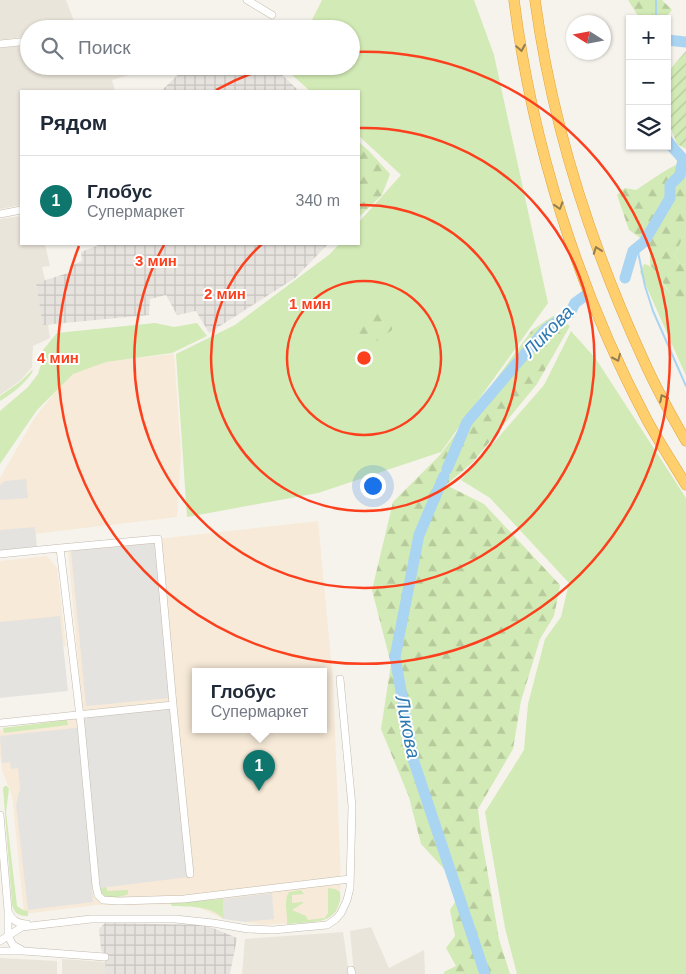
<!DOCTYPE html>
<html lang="ru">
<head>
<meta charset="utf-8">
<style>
	:root { --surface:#fff; --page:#f6f6f7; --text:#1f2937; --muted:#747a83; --line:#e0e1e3; --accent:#0f766e }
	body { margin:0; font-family:Arial,sans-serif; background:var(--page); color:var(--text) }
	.controls { position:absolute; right:15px; top:15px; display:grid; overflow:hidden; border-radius:0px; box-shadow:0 1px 4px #0004 }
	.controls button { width:45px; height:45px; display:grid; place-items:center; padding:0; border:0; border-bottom:1px solid var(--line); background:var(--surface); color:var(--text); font:25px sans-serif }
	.compass { position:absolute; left:566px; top:15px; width:45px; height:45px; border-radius:50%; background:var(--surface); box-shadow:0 1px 4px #0004; rotate:281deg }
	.you { position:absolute; left:372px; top:485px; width:18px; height:18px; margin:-12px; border:4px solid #fff; border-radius:50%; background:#1a73e8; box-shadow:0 0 0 8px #1a73e833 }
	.badge { display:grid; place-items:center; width:32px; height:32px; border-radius:50%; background:var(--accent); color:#fff; font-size:16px; font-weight:700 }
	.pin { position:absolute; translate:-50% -41px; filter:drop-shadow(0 1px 2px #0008) }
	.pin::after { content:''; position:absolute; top:26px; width:18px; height:15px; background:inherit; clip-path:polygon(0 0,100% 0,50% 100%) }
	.popup { position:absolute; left:192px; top:668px; width:135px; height:65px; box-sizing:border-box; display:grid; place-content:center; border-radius:0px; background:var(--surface); filter:drop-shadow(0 1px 4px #0005); font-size:16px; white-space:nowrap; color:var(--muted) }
	.popup b { font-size:19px; color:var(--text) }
	.popup::after { content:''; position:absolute; left:50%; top:100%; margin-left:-10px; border:10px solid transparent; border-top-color:var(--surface) }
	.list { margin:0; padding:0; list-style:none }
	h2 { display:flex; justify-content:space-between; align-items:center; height:65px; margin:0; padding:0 20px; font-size:21px }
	h2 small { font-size:16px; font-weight:400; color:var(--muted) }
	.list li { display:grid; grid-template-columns:32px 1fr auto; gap:15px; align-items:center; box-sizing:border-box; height:90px; padding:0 20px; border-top:1px solid var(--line) }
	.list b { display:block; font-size:19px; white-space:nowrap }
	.list p { margin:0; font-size:16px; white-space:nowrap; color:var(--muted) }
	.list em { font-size:16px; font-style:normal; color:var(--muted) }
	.icon { flex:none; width:28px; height:28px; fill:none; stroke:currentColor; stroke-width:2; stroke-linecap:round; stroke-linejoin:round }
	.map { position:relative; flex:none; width:686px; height:974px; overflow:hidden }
	.search { position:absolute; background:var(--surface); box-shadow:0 1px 4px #0004; left:20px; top:20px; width:340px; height:55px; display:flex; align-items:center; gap:12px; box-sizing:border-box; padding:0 18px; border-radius:28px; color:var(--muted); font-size:19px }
	.panel { position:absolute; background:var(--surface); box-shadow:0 1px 4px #0004; left:20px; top:90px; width:340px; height:155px; border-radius:0px }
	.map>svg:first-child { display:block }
	.residential { fill:#eae5da }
	.commercial { fill:#f7ead8; fill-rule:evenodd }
	.industrial { fill:url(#industrial-grid) }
	.grass { fill:#d2eab5 }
	.forest { fill:url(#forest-firs) }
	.garden { fill:url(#garden-furrows) }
	.parking { fill:#e5e3e0 }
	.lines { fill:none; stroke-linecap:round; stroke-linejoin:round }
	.stream { stroke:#a9d4f2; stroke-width:2 }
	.river { stroke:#a9d4f2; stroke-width:11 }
	.minor-casing { stroke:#c2bbae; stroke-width:8 }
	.highway-casing { stroke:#e0a43c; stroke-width:11 }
	.minor { stroke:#fff; stroke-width:7 }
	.highway { stroke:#ffcf6e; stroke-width:10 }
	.oneway { stroke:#937c4e }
	.ring { fill:none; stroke:#fc3f1d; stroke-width:2.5 }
	.labels { text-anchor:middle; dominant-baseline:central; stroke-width:4; stroke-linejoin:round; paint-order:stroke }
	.water-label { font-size:19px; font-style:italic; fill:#2e7ab2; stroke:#fff }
	.centre { fill:#fc3f1d; stroke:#fff; stroke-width:2.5 }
	.ring-label { font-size:15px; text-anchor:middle; font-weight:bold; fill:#fc3f1d; stroke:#fff; stroke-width:4; stroke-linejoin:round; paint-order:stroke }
</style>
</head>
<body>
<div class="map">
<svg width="686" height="974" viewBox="0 0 686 974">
	<defs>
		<pattern id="industrial-grid" width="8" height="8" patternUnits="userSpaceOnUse" patternTransform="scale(1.25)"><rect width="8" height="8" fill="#e6e2dd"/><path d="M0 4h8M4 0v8" fill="none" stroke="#c7c3be"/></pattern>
		<pattern id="forest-firs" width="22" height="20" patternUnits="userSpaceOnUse" patternTransform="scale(1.25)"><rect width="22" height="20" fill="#d2eab5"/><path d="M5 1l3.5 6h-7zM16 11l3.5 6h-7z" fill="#b6ca9c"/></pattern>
		<pattern id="garden-furrows" width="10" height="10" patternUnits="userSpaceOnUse" patternTransform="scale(1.25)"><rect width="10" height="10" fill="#d2eab5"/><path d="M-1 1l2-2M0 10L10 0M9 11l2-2" fill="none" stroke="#b6ca9c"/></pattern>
	</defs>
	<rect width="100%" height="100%" fill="#f6f3ec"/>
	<path class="residential" d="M0 0H66L77 29H29V36L0 40Z
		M29 45V66H136V73L112 80 115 91H21V205L0 209V48Z
		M21 216V244H45L50 266 42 267 45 280 36 283 44 325H48L50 338 33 346 32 367 20 381 0 395V219Z
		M371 927 389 968 424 950 425 974H354L350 931Z
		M343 932 349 974H242L245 939Z
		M0 958 57 961V974H0Z
		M62 959 105 962 106 974H62Z"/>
	<path class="commercial" d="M174 354 181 454 177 517 0 538V478L35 417 71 373 103 362Z
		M318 521 333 681 341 884 337 911 322 921 264 925 223 919 192 904 96 905 24 914 12 795 2 770 0 755V730L83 716 68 549ZM195 672H323V730H195Z
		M47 556 57 568 66 646 0 655V561Z"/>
	<path class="industrial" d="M187 66H273L299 91H161Z
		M101 244H328L295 278 209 333 196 311 177 315 166 295 150 299 149 315 43 325 36 283 71 272 70 266 82 261 81 252Z
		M105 923 206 925 237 938 230 974H106L105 957 101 949 99 929Z"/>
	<path class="grass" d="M322 0H474L494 55 548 303 441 452 318 493 187 517 176 354 235 325 330 254 339 244H359V222L401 175 359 136V91H310L282 66H351V29H253L311 22Z
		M686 231V265L680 264 674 256Z
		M644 264C665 268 660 299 686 300V376L640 272Z
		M155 323 174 327 197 323 207 336 172 353 106 362 73 374 37 410 0 464V411L28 387 38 374 42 361 43 350 57 333Z
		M571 331 596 359 686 498V974H517L505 928 485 812 524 750 528 704 545 639 561 617 569 583 490 498 461 480 544 385Z
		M67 720 68 725 4 733 3 728Z
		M5 786H7L9 789 6 812 17 906 23 910 28 911V916C19 916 14 914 12 904L3 788Z
		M99 879 106 885 107 891 128 890V894C122 897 105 901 101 892 99 889 99 883 99 879Z
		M328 888 335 889 340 892C342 904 335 917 323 920 312 923 298 923 287 924 288 914 283 901 289 892L301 890 304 894 292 895V903L303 902V903L292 910 306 916 308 920 325 918 328 913Z
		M223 899 224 919C210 905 190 907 172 906L170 903Z"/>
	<path class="forest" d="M628 0H662L672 10 664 19H640Z
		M359 142 369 151 390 174 382 195 359 217Z
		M679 163H686V231L674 256 680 264 686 265V300H680L671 295 657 273 650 265V248L639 237 629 230 617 195 625 188 636 190 663 172Z
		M380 307 394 314 392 330 375 342 364 344 355 335 352 326 361 317Z
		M553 316 570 326 537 384 473 462 446 485 484 504 560 585 554 616 540 639 521 701 513 749 478 809 481 834 499 939 510 974H444V972L456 966 446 948 455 936 450 910 457 899 455 881 446 871 421 844 409 797 381 729 391 664 372 590 393 502 440 455 532 330Z
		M32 370 33 371C25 384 13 393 0 401V396L20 382Z"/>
	<path class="garden" d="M686 51V149L677 144 667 118V73Z"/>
	<path class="parking" d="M26 479 28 498 0 500V485L5 481Z
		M35 527 37 548 0 551V530Z
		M155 543 170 698 86 706 71 551Z
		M60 616 68 691 0 698V622Z
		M170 707 189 877 92 889 93 902 28 910 16 805 20 788 18 768 11 769 10 762 2 763 0 736 84 727 83 718Z
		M272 893 274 919 245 922 224 919 223 899Z"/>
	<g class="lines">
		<path class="stream" d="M654 19 656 15V0
			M683 159 686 161
			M637 247 645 286 653 311 686 386"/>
		<path class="river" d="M667 40 686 42
			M625 278 633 251 644 242 670 198V185L680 175 683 159 674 149 667 140
			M447 469 467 422 546 329 570 313 575 303 586 295
			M444 476 419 535 395 657 413 759 485 974"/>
		<g class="minor-casing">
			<path id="minor" d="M247 0 272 15
				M106 29 127 27
				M0 44 29 41
				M0 214 21 210
				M60 548 158 539 173 705
				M0 554 60 548 81 725 96 886 98 895 103 900 119 901 184 899 350 879
				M0 723 173 705 190 874
				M0 815 8 910V936L13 945 24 951
				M8 911C12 920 17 924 27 924
				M0 941 22 927 91 919H175L213 923 248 929 273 930 327 925 336 919 341 913 347 900 350 888 352 806 340 679
				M0 951H24L105 957
				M351 970 352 974"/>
		</g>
		<g class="highway-casing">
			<path id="highway" d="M514 0C532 144 579 292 647 420 659 442 673 463 686 485
				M535 0C552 125 591 246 644 361 656 388 671 415 686 441"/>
		</g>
		<use href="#minor" class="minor"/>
		<use href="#highway" class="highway"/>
	</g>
	<defs><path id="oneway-chevron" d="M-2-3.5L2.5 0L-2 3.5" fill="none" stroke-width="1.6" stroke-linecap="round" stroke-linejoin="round" transform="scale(1.25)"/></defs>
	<g class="oneway">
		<use href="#oneway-chevron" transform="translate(521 48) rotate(80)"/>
		<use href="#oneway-chevron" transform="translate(559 206) rotate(73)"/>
		<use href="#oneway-chevron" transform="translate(597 250) rotate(-110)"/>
		<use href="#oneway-chevron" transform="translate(617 358) rotate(66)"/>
		<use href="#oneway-chevron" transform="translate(663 398) rotate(-117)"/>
	</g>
	<g class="ring">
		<circle cx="364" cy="358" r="77"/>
		<path d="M360 205A153 153 0 1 1 262 244"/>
		<path d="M360 128A230 230 0 1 1 164 245"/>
		<path d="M216 90A306 306 0 0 1 269 67M353 52A306 306 0 1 1 79 246"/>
	</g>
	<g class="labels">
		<g class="water-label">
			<text transform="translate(548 331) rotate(-46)">Ликова</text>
			<text transform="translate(408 727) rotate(79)">Ликова</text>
		</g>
	</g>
	<circle cx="364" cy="358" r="8" class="centre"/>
	<g class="ring-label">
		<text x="156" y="266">3 мин</text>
		<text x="225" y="299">2 мин</text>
		<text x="310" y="309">1 мин</text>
		<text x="58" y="363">4 мин</text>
	</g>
</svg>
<div class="controls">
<button>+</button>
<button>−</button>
<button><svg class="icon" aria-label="layers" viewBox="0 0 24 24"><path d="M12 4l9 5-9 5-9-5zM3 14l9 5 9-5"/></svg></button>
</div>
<svg class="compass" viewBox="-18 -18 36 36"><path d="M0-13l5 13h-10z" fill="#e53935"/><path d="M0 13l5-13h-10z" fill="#747a83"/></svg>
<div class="you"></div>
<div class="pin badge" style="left:259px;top:791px">1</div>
<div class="popup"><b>Глобус</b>Супермаркет</div>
<div class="search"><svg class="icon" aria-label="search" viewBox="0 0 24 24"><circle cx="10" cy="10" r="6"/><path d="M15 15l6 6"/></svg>Поиск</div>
<section class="panel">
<h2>Рядом<small></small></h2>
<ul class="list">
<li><span class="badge">1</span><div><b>Глобус</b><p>Супермаркет</p></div><em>340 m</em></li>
</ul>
</section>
</div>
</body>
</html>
